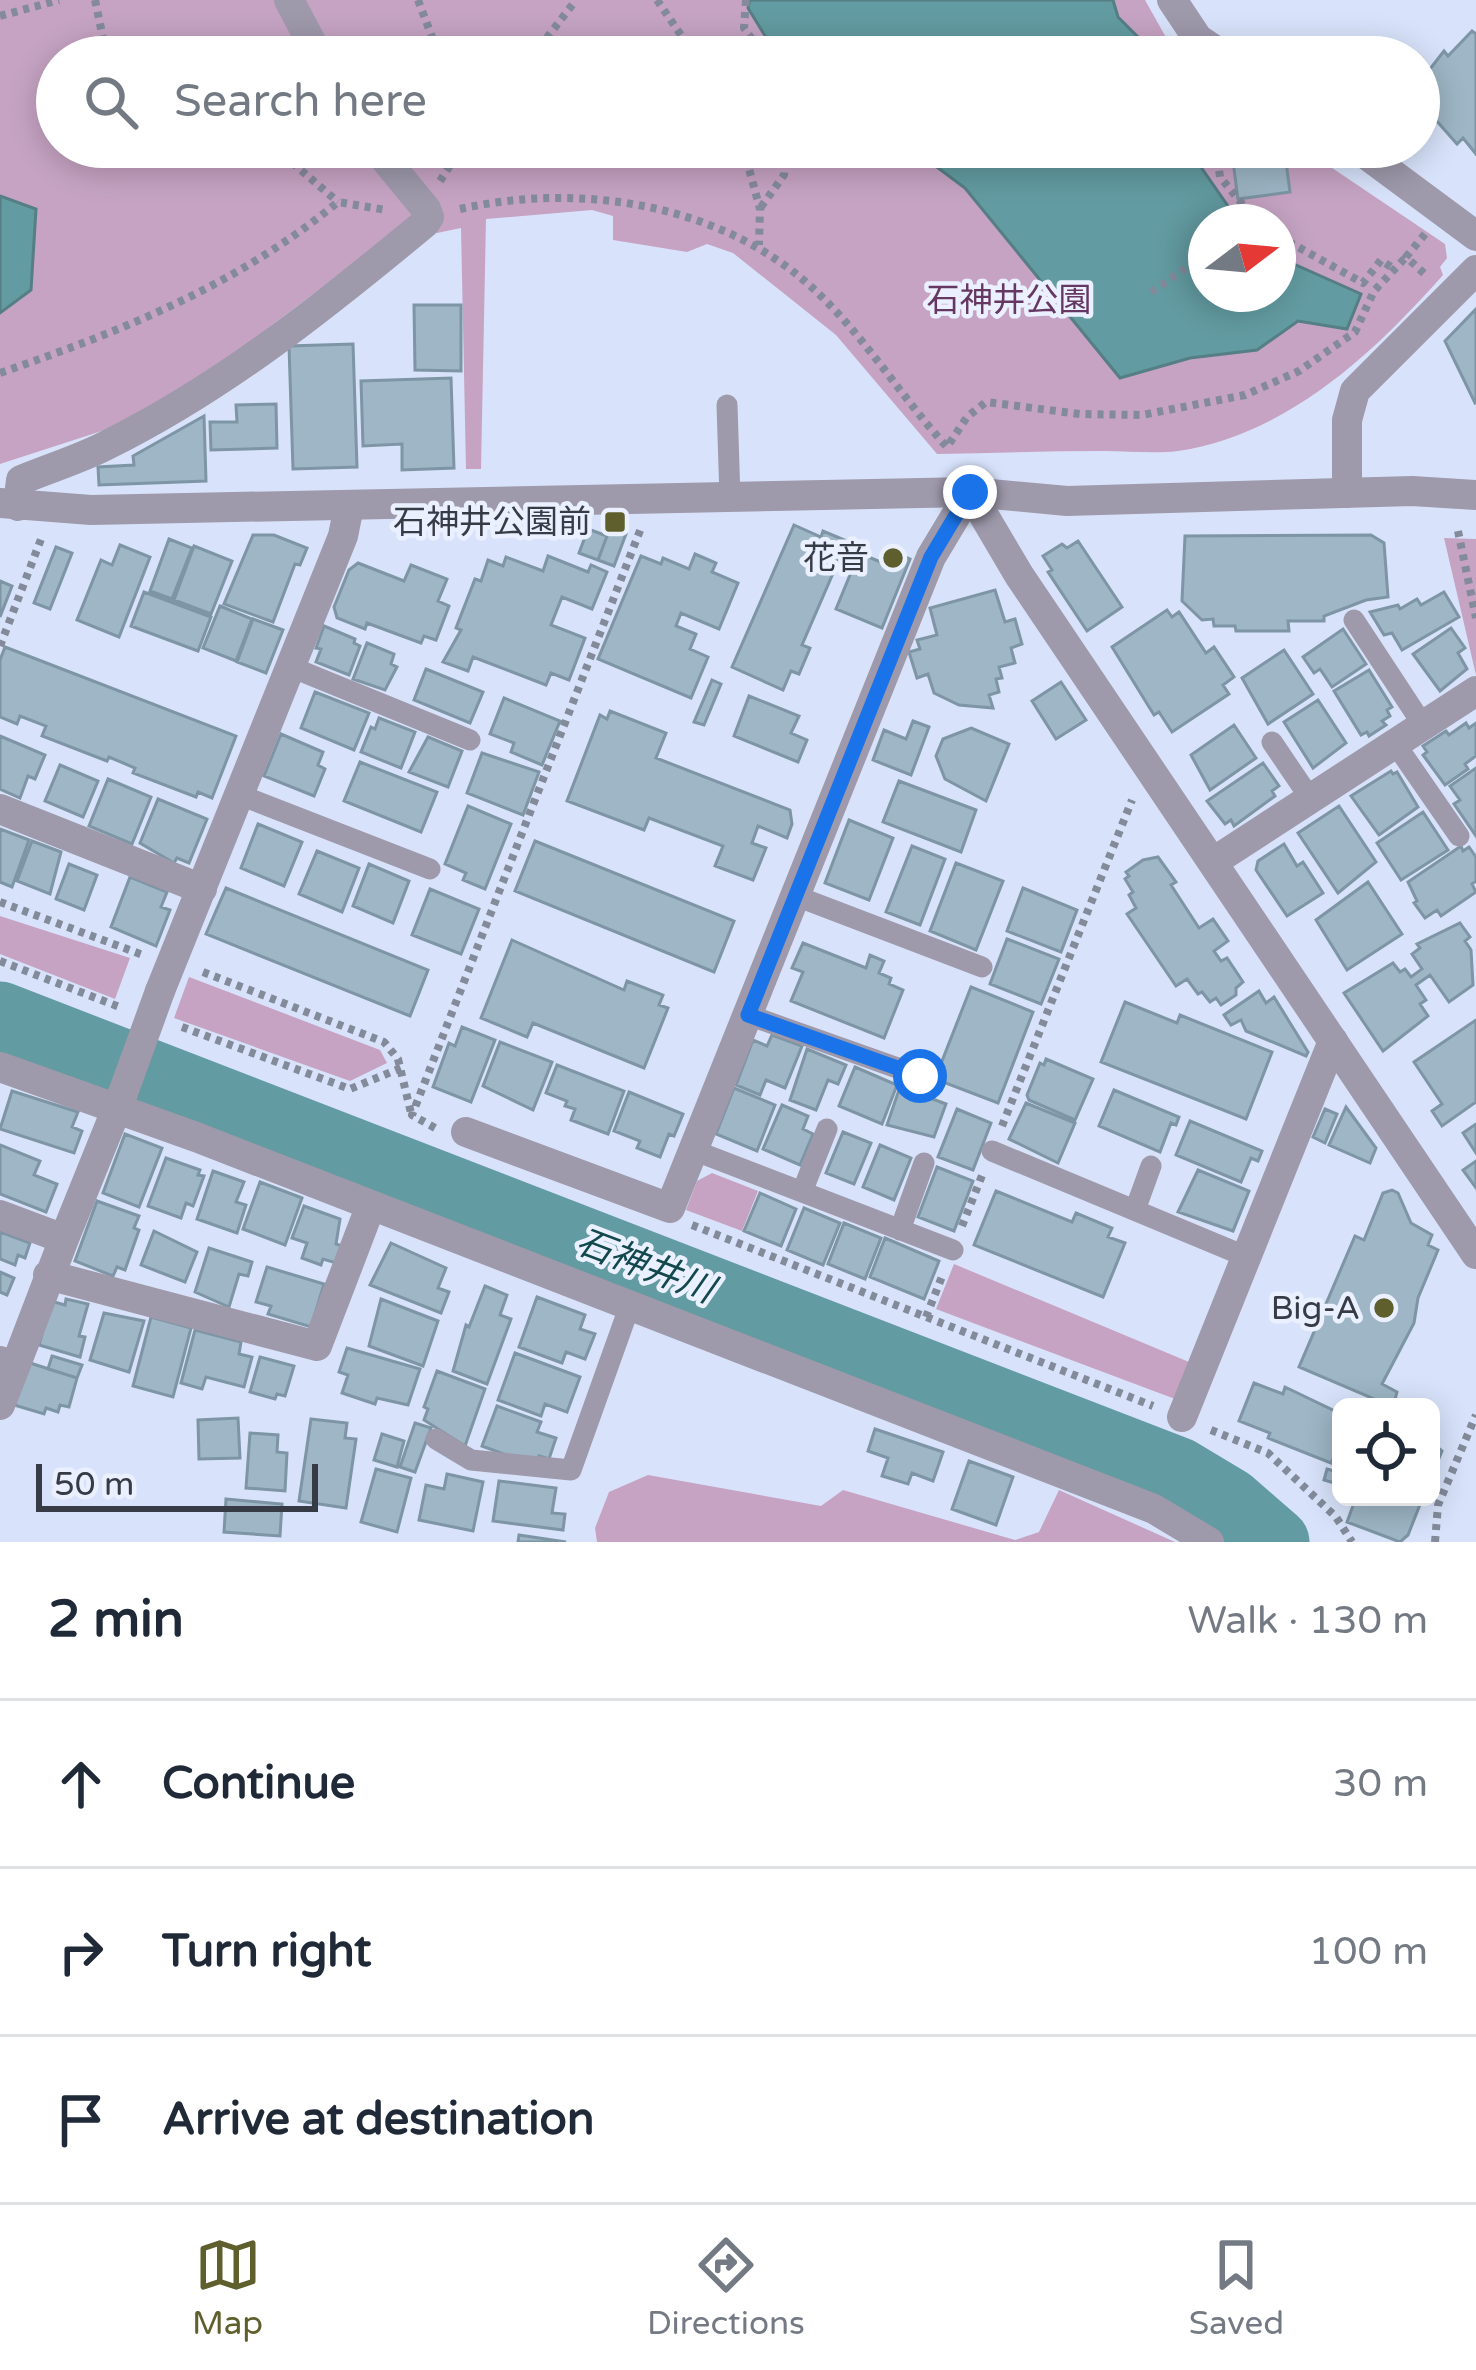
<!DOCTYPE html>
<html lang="en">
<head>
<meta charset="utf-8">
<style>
	:root { --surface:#fff; --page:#f6f6f7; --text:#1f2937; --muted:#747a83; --line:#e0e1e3; --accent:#5f5f2d }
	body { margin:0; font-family:"Varela Round","Noto Sans JP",sans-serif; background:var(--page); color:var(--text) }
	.controls { position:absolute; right:36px; bottom:36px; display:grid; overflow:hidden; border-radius:18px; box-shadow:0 6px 30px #0003 }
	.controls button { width:108px; height:108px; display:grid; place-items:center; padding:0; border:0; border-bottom:3px solid var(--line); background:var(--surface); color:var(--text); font:60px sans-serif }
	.compass { position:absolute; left:1188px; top:204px; width:108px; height:108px; border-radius:50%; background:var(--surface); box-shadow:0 6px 30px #0003; rotate:74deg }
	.scale { position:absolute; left:36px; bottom:30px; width:282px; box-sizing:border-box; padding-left:12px; border:6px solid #373b45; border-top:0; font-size:33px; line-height:42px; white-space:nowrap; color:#373b45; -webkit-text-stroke:9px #eaf0ff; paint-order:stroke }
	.stop { position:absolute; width:36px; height:36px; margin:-27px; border:9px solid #1a73e8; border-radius:50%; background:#fff }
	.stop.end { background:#1a73e8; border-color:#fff; box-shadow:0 3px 12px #0008 }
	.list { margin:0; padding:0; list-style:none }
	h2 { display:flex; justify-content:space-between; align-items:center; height:156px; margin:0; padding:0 48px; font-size:51px }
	h2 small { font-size:39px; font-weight:400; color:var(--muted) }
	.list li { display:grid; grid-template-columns:78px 1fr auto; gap:36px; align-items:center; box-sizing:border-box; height:168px; padding:0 48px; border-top:3px solid var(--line) }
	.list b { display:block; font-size:45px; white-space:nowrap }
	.list em { font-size:39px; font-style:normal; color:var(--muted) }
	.icon { flex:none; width:66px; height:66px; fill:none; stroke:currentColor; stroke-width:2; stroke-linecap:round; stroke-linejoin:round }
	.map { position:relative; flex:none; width:1476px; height:1542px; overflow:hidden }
	.search { position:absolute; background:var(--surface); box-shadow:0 6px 30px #0003; left:36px; right:36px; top:36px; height:132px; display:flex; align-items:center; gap:30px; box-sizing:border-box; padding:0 42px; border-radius:66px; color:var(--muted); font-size:45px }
	.sheet { height:660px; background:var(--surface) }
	nav { display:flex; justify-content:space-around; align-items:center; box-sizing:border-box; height:168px; border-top:3px solid var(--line); background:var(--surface); font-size:33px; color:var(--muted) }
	nav a { display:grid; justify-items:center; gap:6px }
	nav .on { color:var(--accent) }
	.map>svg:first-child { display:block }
	.green { fill:#c6a3c3; fill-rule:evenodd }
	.water { fill:#629ba1; stroke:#557e85; stroke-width:3 }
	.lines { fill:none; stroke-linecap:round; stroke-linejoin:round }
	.river { stroke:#629ba1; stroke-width:69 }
	.building { fill:#9eb6c6; stroke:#7d95a4; stroke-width:3 }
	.path { stroke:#838a9a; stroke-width:8; stroke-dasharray:6 6; stroke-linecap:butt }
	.service { stroke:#9e99ab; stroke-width:21 }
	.minor { stroke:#9e99ab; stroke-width:30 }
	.tertiary { stroke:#9e99ab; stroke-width:30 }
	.minor-bridge { stroke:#9e99ab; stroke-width:30 }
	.route { stroke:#1a73e8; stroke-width:15 }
	.poi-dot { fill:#5f5f2d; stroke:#eaf0ff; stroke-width:4.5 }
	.labels { text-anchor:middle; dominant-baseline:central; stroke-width:9; stroke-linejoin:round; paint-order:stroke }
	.park-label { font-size:33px; fill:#663763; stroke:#eaf0ff }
	.poi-label { font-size:33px; fill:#373b45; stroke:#eaf0ff; text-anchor:end }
	.water-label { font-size:36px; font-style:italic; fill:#13484d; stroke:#eaf0ff }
</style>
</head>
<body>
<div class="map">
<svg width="1476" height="1542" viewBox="0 0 1476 1542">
	<rect width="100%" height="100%" fill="#d8e3fb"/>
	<path class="green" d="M0 0H1145L1177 57H57V147H1301L1445 244 1447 258 1440 267 1443 275C1373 354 1288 434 1178 451 1154 454 1128 451 1104 451 1048 451 992 453 937 454L836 335 733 253 707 244 687 252 613 240V216L592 210 486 219 481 469H466L461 228 437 233 409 221 209 373 111 428 0 464ZM1206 222H1278V294H1206Z
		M1444 538 1476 539V675Z
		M0 916 130 958 115 999 0 954Z
		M189 977 380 1050 387 1063 350 1081 174 1018Z
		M712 1173 758 1191 742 1231 686 1210 697 1181Z
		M954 1264 1189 1362 1175 1399 936 1309Z
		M648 1475 821 1506 843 1490 1015 1540 1039 1532 1059 1490 1175 1542H597L595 1528 609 1492Z"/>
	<path class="water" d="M750 0H1113L1118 17 1148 47 1147 57H778L748 8Z
		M910 147H1187L1239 222H1206V294H1278V257L1361 294 1347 329 1298 321 1257 350 1190 358 1120 378 965 188Z
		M0 196 36 209 31 290 0 313Z"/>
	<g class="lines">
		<path class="river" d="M0 1016 1179 1472 1229 1502 1275 1542"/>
	</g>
	<path class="building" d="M1472 31 1476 34V154L1463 138 1457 144 1435 119 1429 125 1419 115V83L1444 51 1448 56Z
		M1231 147H1284L1290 192 1238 199Z
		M414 305H461V371L415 370Z
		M1476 309V402L1475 403 1445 341Z
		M353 344 357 467 293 469 289 346Z
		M451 378 454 468 402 470V444L363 446 361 381Z
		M276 404 277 448 211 450 210 422H237L236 405Z
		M204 416 206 481 99 485 98 467 134 465 133 456Z
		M794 525 821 537 823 531 847 541 802 645 810 648 799 674 791 671 783 690 732 667Z
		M610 528 626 534 614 566 598 560Z
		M588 529 607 536 598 560 579 553Z
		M253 535H274L307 548 300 565 295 564 273 622 224 604Z
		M1371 535 1384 543 1388 597 1366 600 1324 616V621H1288L1289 631H1236L1235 626H1214L1213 619 1202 620 1182 601 1185 536Z
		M169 539 192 548 172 599 150 591Z
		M1078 541 1122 607 1087 631 1048 572 1052 570 1043 556 1062 544 1067 548Z
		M120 545 150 557 119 637 77 620 101 560 112 565Z
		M194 546 232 561 211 614 174 600Z
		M56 547 72 553 50 609 34 603Z
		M889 550 910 559 882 628 836 609 859 553 883 563Z
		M695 554 716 563 712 572 738 583 719 629 681 613 676 626 696 634 690 649 708 657 691 698 598 659 641 556 661 564 663 558 689 569Z
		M548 556 588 572 591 565 607 572 592 609 562 597 551 625 585 638 569 680 551 673 546 685 473 657 468 671 443 662 461 630 456 628 475 579 481 581 488 560 503 566 506 557 543 571Z
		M358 563 404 581 411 565 447 579 438 601 449 606 436 640 424 636 421 643 367 623 365 629 337 618 334 607 349 570Z
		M0 581 12 586 0 617Z
		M995 590 1005 622 1015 619 1022 644 1011 648 1015 663 999 667 1002 678 996 679 999 692 989 695 993 708 959 705 934 693 928 674 917 678 909 652 920 649 917 640 937 635 930 608Z
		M144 592 211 617 198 651 131 626Z
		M1444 592 1459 617 1402 650 1392 633 1384 635 1370 612 1398 605 1400 609 1417 599 1421 605Z
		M220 606 252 619 236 661 203 648Z
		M1167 610 1172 617 1179 612 1206 653 1214 647 1234 677 1223 685 1229 694 1172 732 1159 712 1154 715 1112 647Z
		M253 619 283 630 266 673 237 662Z
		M324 626 355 639 354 643 360 646 349 675 316 662 321 649 316 648Z
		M1451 628 1465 648 1458 653 1467 669 1440 691 1413 654Z
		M1343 629 1366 664 1332 687 1320 669 1314 673 1303 657Z
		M367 643 394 654 391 664 397 667 385 690 353 679Z
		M5 647 236 736 212 798 198 792 196 797 133 773 135 768 109 757 107 761 42 736 46 726 20 716 17 724 0 717V660Z
		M1284 650 1313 694 1268 724 1242 678Z
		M426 669 483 692 470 723 414 700Z
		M1369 670 1392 707 1387 710 1390 716 1382 721 1386 725 1369 736 1367 732 1361 735 1334 691Z
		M712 680 721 684 704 725 694 722Z
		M1061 682 1086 720 1056 739 1032 701Z
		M315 692 369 713 354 750 301 728Z
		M749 696 799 716 791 733 807 740 798 762 734 736Z
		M504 698 560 721 542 765 511 752 514 743 490 734Z
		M1318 700 1346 743 1313 768 1284 722Z
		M610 711 666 733 656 758 790 810 792 824 787 838 758 826 752 843 766 848 753 880 715 866 723 846 649 818 644 830 567 801 600 715 607 719Z
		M379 718 415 732 401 768 361 752 371 727 375 729Z
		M913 721 929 727 911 775 873 760 884 730 906 739Z
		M1466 723 1469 728 1476 723V756L1465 764 1468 769 1445 785 1423 755 1427 752 1423 746 1446 731 1449 735Z
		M1234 725 1256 758 1210 790 1191 755Z
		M971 728 1009 744 986 801 945 779 936 756 943 739Z
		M281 734 323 752 318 765 325 769 314 796 264 776Z
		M0 736 45 755 35 779 28 776 20 798 0 789Z
		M428 737 462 751 448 787 409 772Z
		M482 753 539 772 523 815 467 793Z
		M360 762 437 792 421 832 344 801Z
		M1263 763 1279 786 1272 791 1275 796 1234 826 1231 820 1225 824 1207 801Z
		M60 765 98 781 83 817 45 801Z
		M1476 768V836L1454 804 1460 800 1450 786Z
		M1391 771 1393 774 1397 772 1418 807 1379 835 1351 796Z
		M108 779 151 797 132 844 89 826Z
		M899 781 976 810 961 852 883 822Z
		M158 799 207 819 189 863 177 858 174 863 140 843Z
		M468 806 511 824 485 889 463 880 466 873 445 864Z
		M1339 806 1376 862 1338 893 1298 833Z
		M1423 812 1448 850 1401 880 1377 843Z
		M849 820 893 838 869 900 825 883Z
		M258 824 302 842 284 886 241 868Z
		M0 829 29 840 12 887 0 882Z
		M32 841 61 852 50 894 17 881Z
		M535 841 734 921 714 972 515 891Z
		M1284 844 1297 866 1303 862 1323 893 1287 916 1256 870 1258 861Z
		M912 846 945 859 920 925 886 912Z
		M1461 846 1463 851 1469 847 1476 857V881L1472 884 1476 892 1441 916 1437 910 1425 918 1414 903 1417 901 1408 882Z
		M317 851 359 868 342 912 299 894Z
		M1158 857 1176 882 1171 885 1199 928 1213 919 1228 941 1214 951 1221 961 1227 958 1243 982 1236 988V995L1221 1005 1216 998 1210 1002 1202 992 1198 994 1187 979 1176 986 1127 914 1136 908 1129 895 1133 892 1125 879 1129 876 1126 872 1143 860Z
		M956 863 1003 881 976 950 930 931Z
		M69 864 97 875 84 910 56 899Z
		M369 864 409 881 393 923 353 906Z
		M130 877 167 892 161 907 170 910 156 946 111 927Z
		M1368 882 1402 934 1347 970 1316 920Z
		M226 888 428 970 410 1016 206 934Z
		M1023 888 1077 910 1061 952 1007 931Z
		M430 889 479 909 461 954 412 935Z
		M1460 923 1470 937 1465 941 1471 950 1473 985 1449 1002 1430 975 1416 985 1426 1000 1420 1004 1428 1016 1383 1051 1344 993 1393 963 1400 972 1405 969 1411 977 1422 969 1412 954 1420 948 1417 944Z
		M1007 939 1059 959 1041 1004 990 984Z
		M512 940 624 990 627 981 663 995 659 1005 668 1008 644 1068 533 1023 527 1037 481 1018Z
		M803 943 866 968 870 955 884 961 879 973 891 978 889 984 903 990 884 1038 791 1001 803 972 792 968Z
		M971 987 1033 1012 998 1103 935 1079Z
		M1259 991 1266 1003 1274 997 1308 1052 1306 1056 1246 1031 1241 1020 1231 1025 1224 1015Z
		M1125 1002 1177 1023 1180 1015 1272 1052 1246 1119 1101 1062Z
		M1476 1020V1102L1442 1126 1432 1111 1442 1104 1414 1062Z
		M462 1027 495 1040 471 1102 433 1087 449 1043 455 1046Z
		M772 1035 802 1046 785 1088 766 1080 760 1095 736 1085 753 1040 767 1046Z
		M500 1042 552 1062 533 1110 483 1086Z
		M807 1049 846 1065 838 1084 828 1080 816 1110 790 1100Z
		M1046 1059 1093 1079 1075 1120 1029 1100 1027 1095 1040 1063 1044 1065Z
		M557 1065 624 1091 608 1134 571 1120 575 1109 565 1106 567 1101 546 1093Z
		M855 1067 897 1085 882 1124 839 1106Z
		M900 1087 946 1104 934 1137 887 1125Z
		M734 1088 775 1105 757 1151 716 1134Z
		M1114 1090 1179 1117 1176 1125 1171 1123 1160 1152 1099 1126Z
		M12 1091 78 1112 72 1127 82 1131 74 1153 0 1129Z
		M629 1092 683 1114 674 1136 669 1134 660 1157 637 1148 640 1141 614 1131Z
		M1026 1103 1075 1123 1058 1163 1009 1139Z
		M782 1105 808 1116 803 1129 813 1134 800 1165 763 1149Z
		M1346 1107 1376 1148 1370 1163 1329 1145Z
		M957 1109 991 1123 973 1170 938 1157Z
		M1325 1109 1337 1114 1325 1143 1313 1137Z
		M1190 1121 1262 1151 1258 1161 1251 1158 1241 1182 1176 1155Z
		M1476 1124V1153L1463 1133Z
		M843 1132 871 1143 854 1184 826 1173Z
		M125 1134 162 1148 139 1207 103 1193Z
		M0 1145 40 1161 34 1175 57 1184 46 1212 0 1194Z
		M880 1145 911 1158 894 1200 863 1187Z
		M166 1158 200 1170 198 1175 204 1176 193 1206 186 1203 181 1218 148 1206Z
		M1476 1161V1188L1463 1170Z
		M937 1167 973 1181 954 1231 918 1217Z
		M1198 1170 1249 1191 1233 1231 1178 1212Z
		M213 1171 244 1182 236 1202 246 1205 237 1233 197 1219Z
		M260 1182 302 1198 285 1245 243 1229Z
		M1392 1190 1398 1193 1411 1223 1432 1235 1428 1245 1438 1250 1418 1298 1414 1323 1382 1384 1397 1392 1394 1403 1388 1405 1299 1367 1355 1236 1364 1240 1383 1193Z
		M996 1191 1072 1222 1076 1213 1112 1228 1108 1237 1125 1243 1103 1297 974 1245Z
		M760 1193 796 1209 781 1246 744 1231Z
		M97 1201 139 1216 134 1228 139 1230 125 1270 117 1267 113 1276 75 1261Z
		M304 1206 340 1219 336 1244 342 1246 336 1263 323 1259 321 1265 302 1258 307 1243 292 1238Z
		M804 1208 840 1223 823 1265 787 1250Z
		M844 1223 881 1238 865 1279 828 1264Z
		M154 1231 197 1252 185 1282 141 1265Z
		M0 1232 30 1243 25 1258 18 1255 15 1265 0 1259Z
		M885 1238 939 1261 924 1299 870 1277Z
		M391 1243 446 1268 438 1288 449 1292 441 1313 370 1285Z
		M209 1248 252 1262 248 1276 239 1274 229 1307 195 1292Z
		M267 1267 324 1284 311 1327 268 1314 271 1306 256 1302Z
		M0 1272 14 1278 7 1295 0 1292Z
		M485 1286 507 1295 500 1315 511 1319 487 1384 453 1371 466 1325 469 1327Z
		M537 1297 585 1315 580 1329 595 1334 585 1359 566 1352 562 1363 519 1347Z
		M66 1299 88 1304 79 1336 85 1337 80 1357 39 1345 51 1301 65 1305Z
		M381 1299 438 1321 423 1366 369 1346Z
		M104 1313 144 1321 129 1372 90 1360Z
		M151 1317 191 1328 173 1397 133 1386Z
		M195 1330 241 1342 239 1354 252 1357 244 1387 206 1377 202 1389 181 1383Z
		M347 1348 420 1369 408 1405 377 1398 375 1404 342 1393 348 1375 339 1372Z
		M515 1353 580 1377 567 1412 545 1404 541 1416 498 1400Z
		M52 1356 82 1365 77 1378 48 1369Z
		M260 1357 294 1366 285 1396 277 1394 275 1399 250 1392Z
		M27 1362 77 1378 69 1407 60 1405 58 1412 46 1408 44 1414 14 1405Z
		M437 1371 485 1389 465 1446 424 1420 428 1409 424 1407Z
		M1254 1383 1283 1394 1285 1387 1341 1414 1339 1459 1334 1457 1331 1463 1268 1438 1270 1433 1239 1421Z
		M497 1406 541 1422 537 1432 556 1438 549 1459 539 1456 538 1460 525 1462 482 1446Z
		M238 1418 240 1458 199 1459 198 1420Z
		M311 1419 347 1423 345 1438 356 1439 346 1508 299 1501Z
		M415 1423 431 1428 415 1472 400 1467Z
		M875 1429 943 1452 933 1481 912 1473 908 1484 882 1476 888 1458 868 1451Z
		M250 1433 278 1435 277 1452 287 1453 285 1491 246 1488Z
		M382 1434 404 1441 397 1467 374 1460Z
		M1431 1442 1442 1451 1431 1478Z
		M969 1461 1013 1477 996 1525 952 1509Z
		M376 1469 411 1478 397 1532 361 1522Z
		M1327 1469 1341 1473V1485L1324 1480Z
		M447 1474 483 1482 473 1531 419 1520 426 1485 444 1489Z
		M499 1481 556 1488 552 1513 565 1514 563 1530 493 1521Z
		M1341 1497H1423L1408 1535 1400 1542 1347 1522 1354 1503Z
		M226 1499 282 1504 280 1536 224 1532Z
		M519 1535 566 1542H518Z"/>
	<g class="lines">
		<path class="path" d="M95 0 107 57
			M418 0 434 42V57
			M657 0 696 57
			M746 0 744 28 765 57
			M0 16 59 0
			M532 57 576 0
			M274 147 338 202
			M441 147 444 169
			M743 147 760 209 759 245
			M1216 147 1220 177 1257 222
			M440 181 462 147
			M761 207 784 175 786 147
			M460 209C584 181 730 205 822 297 869 343 903 399 947 447L967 417 986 402 1080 414 1142 415 1245 395 1299 371 1355 332 1374 291 1406 257
			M1425 234 1406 257 1426 275
			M1278 236 1363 283 1381 260 1394 269
			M1151 292 1206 254
			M0 373C124 330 236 286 338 202L386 210
			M1458 531 1476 618
			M0 646 43 534
			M0 902 143 955
			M0 961 122 1008
			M203 972 384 1042 398 1059 411 1113
			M182 1027 350 1089 401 1068
			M1002 1126 1132 800
			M435 1128 412 1115 641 528
			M692 1225 1153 1406
			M962 1226 983 1173
			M926 1317 943 1274
			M1211 1430 1268 1453 1336 1517 1352 1542
			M1435 1542 1438 1505 1476 1415"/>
		<path class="service" d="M727 405 730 498
			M1354 620 1423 725
			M291 667 470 740
			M1272 742 1310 798
			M1394 742 1459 836
			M240 795 430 869
			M796 896 982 967
			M748 1015 920 1076
			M693 1150 953 1250
			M992 1151 1247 1257
			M802 1192 827 1129
			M1135 1210 1151 1166
			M900 1230 924 1163
			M436 1439 471 1460 571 1470 630 1305"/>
		<path class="minor" d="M289 0 319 57
			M1172 0 1198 39 1225 57
			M1356 147 1476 236
			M1347 493V420L1355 391 1476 270
			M18 506 21 480C50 468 80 459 107 445 224 387 326 305 425 223L429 217 426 209 375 147
			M0 809 202 889
			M1213 862 1476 691
			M160 991 343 536 349 506
			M0 1067 196 1137 1154 1509 1209 1542
			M466 1132 670 1208 931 557 970 492
			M0 1215 64 1239 15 1367 0 1361
			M64 1239 123 1093
			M48 1275 317 1346 371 1205
			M0 1405 15 1367
			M1182 1417 1333 1041"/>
		<path class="tertiary" d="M970 492 1019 575 1476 1254
			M0 503 91 510 970 492 1067 501 1412 491 1476 495"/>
		<path class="minor-bridge" d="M123 1093 160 991"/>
	</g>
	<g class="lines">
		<path class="route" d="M920 1076 748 1015 931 557 970 492"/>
	</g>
	<g class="poi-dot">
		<rect x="603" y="510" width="24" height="24" rx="6"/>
		<circle cx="893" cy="558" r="12"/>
		<circle cx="1384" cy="1308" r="12"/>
	</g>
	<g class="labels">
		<g class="park-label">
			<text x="1009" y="300">石神井公園</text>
		</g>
		<g class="poi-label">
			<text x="591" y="522">石神井公園前</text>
			<text x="869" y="558">花音</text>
			<text x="1360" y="1308">Big-A</text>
		</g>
		<g class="water-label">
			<text transform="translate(645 1266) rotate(21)">石神井川</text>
		</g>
	</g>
</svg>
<div class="controls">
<button><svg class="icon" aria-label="locate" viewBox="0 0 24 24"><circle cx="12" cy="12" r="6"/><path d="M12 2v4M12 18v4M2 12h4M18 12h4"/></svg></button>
</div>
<svg class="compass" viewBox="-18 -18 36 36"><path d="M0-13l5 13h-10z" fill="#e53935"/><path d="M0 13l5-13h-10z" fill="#747a83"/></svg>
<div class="scale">50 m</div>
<div class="stop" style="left:920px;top:1076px"></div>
<div class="stop end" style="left:970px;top:492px"></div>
<div class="search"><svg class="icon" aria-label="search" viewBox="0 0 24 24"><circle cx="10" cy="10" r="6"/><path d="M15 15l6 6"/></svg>Search here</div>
</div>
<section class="sheet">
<h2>2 min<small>Walk · 130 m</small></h2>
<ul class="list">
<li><svg class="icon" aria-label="ahead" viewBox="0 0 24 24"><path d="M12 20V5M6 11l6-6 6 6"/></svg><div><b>Continue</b></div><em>30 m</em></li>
<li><svg class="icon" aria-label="right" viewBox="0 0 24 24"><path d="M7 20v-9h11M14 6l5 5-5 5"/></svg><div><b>Turn right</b></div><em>100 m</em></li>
<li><svg class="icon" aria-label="arrive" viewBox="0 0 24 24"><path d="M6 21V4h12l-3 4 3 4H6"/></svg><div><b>Arrive at destination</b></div></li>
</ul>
</section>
<nav>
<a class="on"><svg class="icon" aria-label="map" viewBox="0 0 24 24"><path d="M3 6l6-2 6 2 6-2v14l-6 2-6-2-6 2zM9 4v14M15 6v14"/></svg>Map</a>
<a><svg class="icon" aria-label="directions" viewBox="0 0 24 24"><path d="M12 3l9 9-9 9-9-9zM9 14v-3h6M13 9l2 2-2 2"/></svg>Directions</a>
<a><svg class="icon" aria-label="saved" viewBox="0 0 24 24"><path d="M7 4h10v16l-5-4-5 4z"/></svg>Saved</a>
</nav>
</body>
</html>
